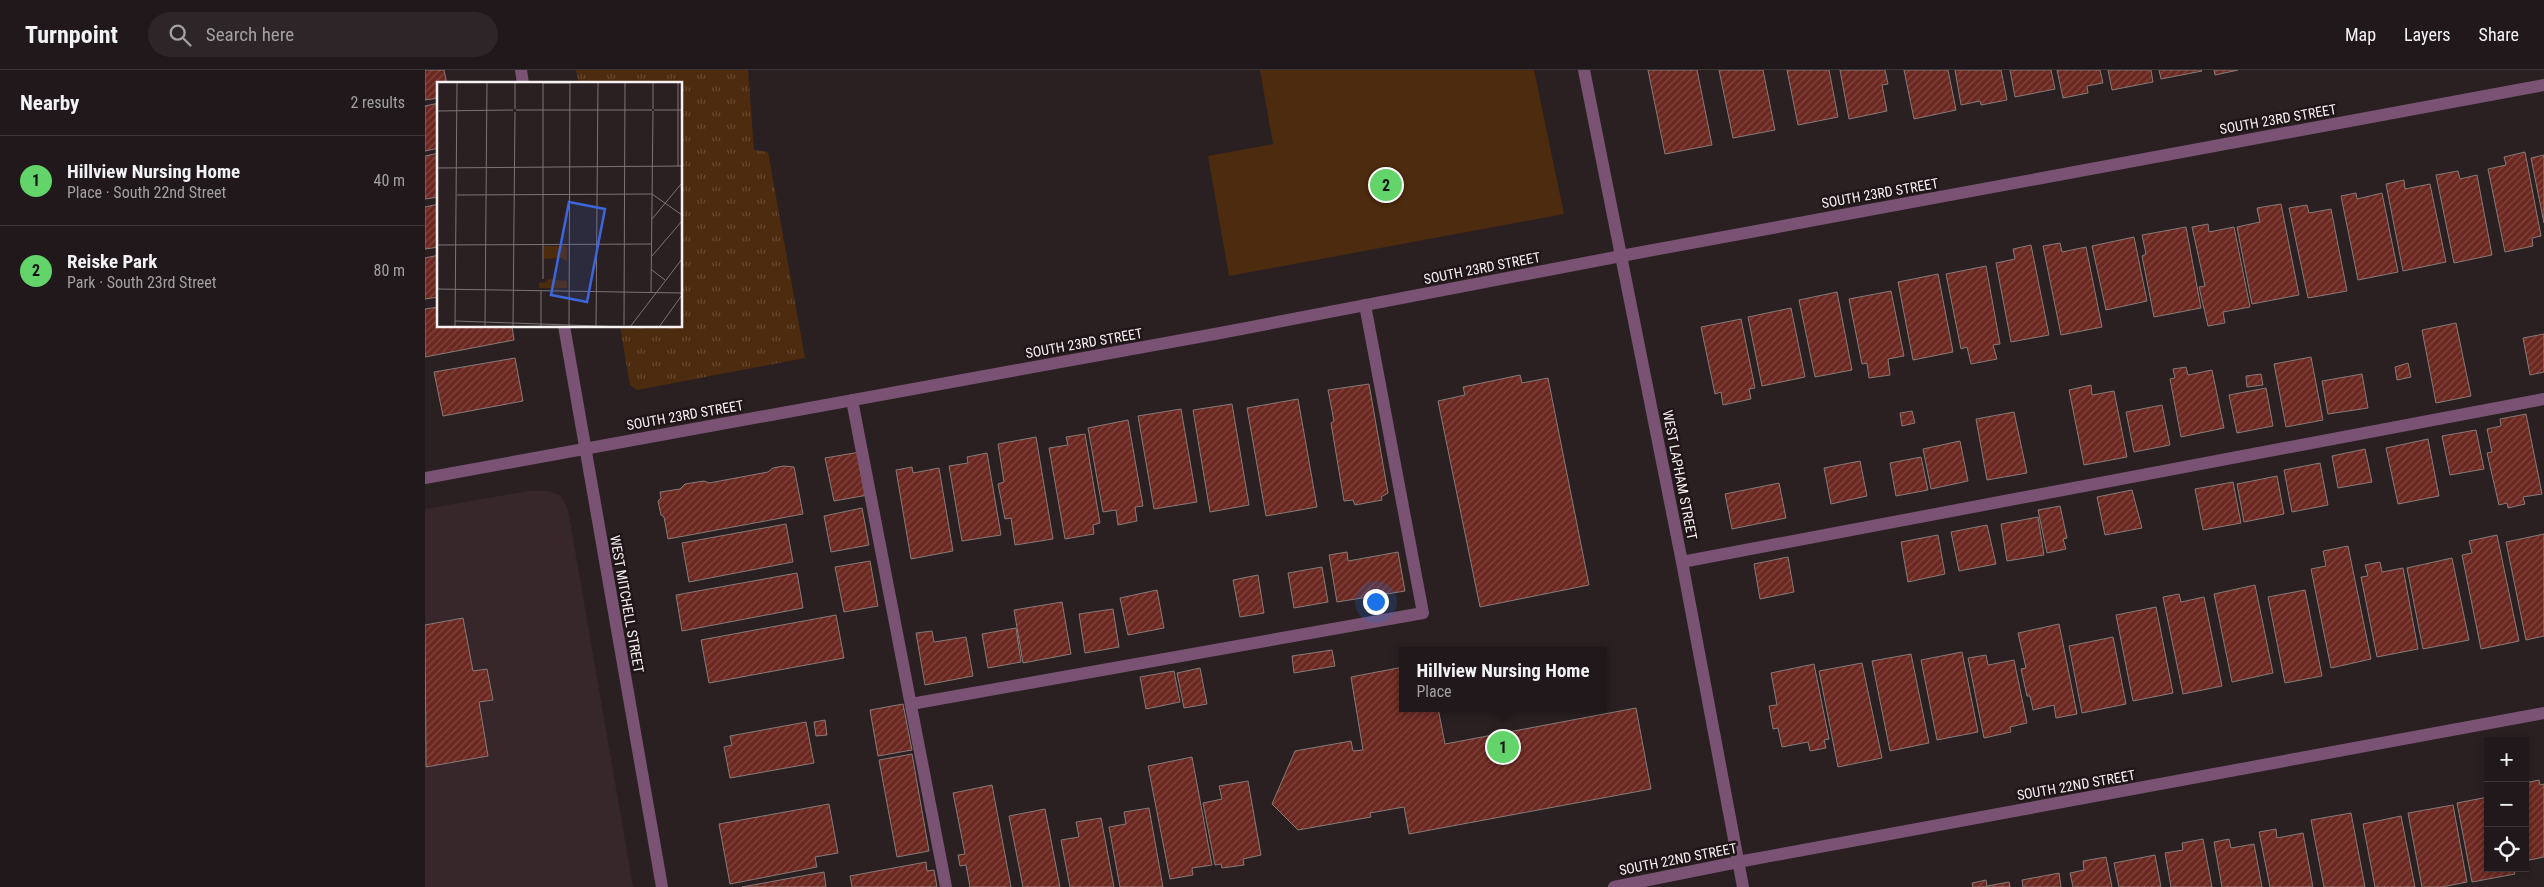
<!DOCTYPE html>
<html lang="en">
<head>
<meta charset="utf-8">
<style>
	:root { --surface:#20181a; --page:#2d2527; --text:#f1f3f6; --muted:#a2a0a2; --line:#3d3739; --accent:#62d469 }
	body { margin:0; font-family:"Roboto Condensed",sans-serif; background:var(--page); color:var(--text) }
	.controls { position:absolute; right:15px; bottom:15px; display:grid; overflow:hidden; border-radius:0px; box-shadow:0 2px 8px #0003 }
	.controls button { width:45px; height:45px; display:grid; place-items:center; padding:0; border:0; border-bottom:1px solid var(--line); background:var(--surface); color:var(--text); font:25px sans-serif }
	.you { position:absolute; left:950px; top:531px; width:18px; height:18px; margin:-12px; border:4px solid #fff; border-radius:50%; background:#1a73e8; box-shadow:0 0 0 8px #1a73e833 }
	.badge { display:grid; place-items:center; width:32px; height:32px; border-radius:50%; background:var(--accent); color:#111; font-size:16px; font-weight:700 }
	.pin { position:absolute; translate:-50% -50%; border:2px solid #fff; box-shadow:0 1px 5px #0006 }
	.popup { position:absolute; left:974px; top:577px; width:208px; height:65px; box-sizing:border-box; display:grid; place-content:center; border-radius:0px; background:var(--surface); filter:drop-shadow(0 1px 4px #0005); font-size:16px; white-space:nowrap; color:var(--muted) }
	.popup b { font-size:19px; color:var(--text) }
	.popup::after { content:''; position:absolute; left:50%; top:100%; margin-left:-10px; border:10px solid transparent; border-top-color:var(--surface) }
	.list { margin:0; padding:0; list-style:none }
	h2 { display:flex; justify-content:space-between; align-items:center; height:65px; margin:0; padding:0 20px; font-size:21px }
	h2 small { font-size:16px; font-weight:400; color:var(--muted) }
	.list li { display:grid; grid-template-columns:32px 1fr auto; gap:15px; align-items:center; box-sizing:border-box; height:90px; padding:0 20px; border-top:1px solid var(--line) }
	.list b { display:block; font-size:19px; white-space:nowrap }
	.list p { margin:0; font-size:16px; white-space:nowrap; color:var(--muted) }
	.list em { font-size:16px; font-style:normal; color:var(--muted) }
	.icon { flex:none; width:28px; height:28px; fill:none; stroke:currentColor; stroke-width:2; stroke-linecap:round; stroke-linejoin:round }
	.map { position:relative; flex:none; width:2119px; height:817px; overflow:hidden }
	header { display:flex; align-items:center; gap:30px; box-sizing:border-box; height:70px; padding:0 25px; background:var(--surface); border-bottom:1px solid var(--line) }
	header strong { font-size:24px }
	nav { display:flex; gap:28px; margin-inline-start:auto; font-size:18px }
	.search { width:350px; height:45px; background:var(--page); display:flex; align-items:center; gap:12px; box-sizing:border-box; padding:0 18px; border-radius:28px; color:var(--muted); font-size:19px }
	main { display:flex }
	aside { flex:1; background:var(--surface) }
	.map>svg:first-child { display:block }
	.built { fill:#37272b }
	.grass { fill:url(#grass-tufts) }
	.park { fill:#4d2b0e }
	.building { fill:url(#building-hatch); stroke:#877a78 }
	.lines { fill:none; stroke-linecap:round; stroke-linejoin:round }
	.minor { stroke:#7a5374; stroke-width:12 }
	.labels { text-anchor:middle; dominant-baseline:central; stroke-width:5; stroke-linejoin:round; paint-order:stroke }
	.street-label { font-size:14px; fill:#f8f1f2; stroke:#201619 }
	.inset-road { fill:none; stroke:#7c7475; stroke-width:1 }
	.view { fill:#3e66dc; fill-opacity:0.15; stroke:#3e66dc; stroke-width:2.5 }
	.inset-edge { fill:none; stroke:#f8f1f2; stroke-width:2.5 }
</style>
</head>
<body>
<header>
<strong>Turnpoint</strong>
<div class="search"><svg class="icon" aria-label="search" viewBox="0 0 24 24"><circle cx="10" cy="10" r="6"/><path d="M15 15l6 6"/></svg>Search here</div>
<nav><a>Map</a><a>Layers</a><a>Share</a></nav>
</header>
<main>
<aside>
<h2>Nearby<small>2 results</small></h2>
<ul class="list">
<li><span class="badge">1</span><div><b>Hillview Nursing Home</b><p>Place · South 22nd Street</p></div><em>40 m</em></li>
<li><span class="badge">2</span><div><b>Reiske Park</b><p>Park · South 23rd Street</p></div><em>80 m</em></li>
</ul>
</aside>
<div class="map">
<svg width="2119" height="817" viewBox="0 0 2119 817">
	<defs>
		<pattern id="grass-tufts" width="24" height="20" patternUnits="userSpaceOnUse" patternTransform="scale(1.25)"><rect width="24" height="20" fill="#4d2b0e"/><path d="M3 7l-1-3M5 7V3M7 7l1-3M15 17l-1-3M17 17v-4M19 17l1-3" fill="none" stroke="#674a32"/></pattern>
		<pattern id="building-hatch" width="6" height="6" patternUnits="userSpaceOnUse" patternTransform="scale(1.25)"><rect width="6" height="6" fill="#6b2820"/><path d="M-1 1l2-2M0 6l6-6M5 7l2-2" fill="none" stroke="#814841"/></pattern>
	</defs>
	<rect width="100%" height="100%" fill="#2a2022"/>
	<path class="built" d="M103 421H124L136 426 143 440 208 817H0V439Z"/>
	<path class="grass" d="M151 0H323L329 80 343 82 380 288 212 320 205 315 195 256H256V14H154Z"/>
	<path class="park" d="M835 0H1109L1139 144 804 206 783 86 848 74Z"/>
	<path class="building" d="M0 0H19L22 14H14V28L0 30Z
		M1223 0H1272L1287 75 1240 84Z
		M1294 0H1338L1350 60 1308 68Z
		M1362 0H1404L1413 47 1373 55Z
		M1415 0H1460L1463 14 1457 15 1462 41 1424 49Z
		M1479 0H1523L1531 40 1489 49Z
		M1530 0H1576L1582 30 1556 35 1555 31 1536 35Z
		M1585 0H1626L1630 19 1590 27Z
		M1632 0H1675L1678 13 1662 16 1663 23 1638 28Z
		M1683 0H1726L1728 12 1687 20Z
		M1734 0H1776L1777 1 1736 9Z
		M1789 0H1813L1790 5Z
		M14 33V78L0 81V36Z
		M2100 82 2116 166 2107 168 2108 176 2080 182 2063 99 2081 95 2079 87Z
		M14 83V127L0 129V86Z
		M2119 85V153L2106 88Z
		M2033 101 2035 109 2052 105 2067 185 2029 193 2011 105Z
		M1979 110 1980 119 2005 114 2021 192 1978 201 1961 114Z
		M1931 123 1932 129 1957 123 1973 202 1933 210 1916 126Z
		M14 134V177L0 179V137Z
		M1856 134 1874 225 1827 234 1812 157 1835 152 1832 138Z
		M1882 135 1884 143 1906 139 1922 221 1883 228 1864 138Z
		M1783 154 1784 162 1809 157 1825 237 1798 242 1800 253 1783 256 1774 217 1780 216 1767 157Z
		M1761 157 1776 238 1729 247 1717 186 1721 184 1717 165Z
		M1709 167 1722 231 1681 240 1667 176Z
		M1635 173 1637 182 1661 177 1677 257 1636 265 1618 176Z
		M1606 175 1624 265 1586 272 1571 193 1590 189 1588 179Z
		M14 185V227L0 229V188Z
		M1561 196 1575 274 1568 275 1572 289 1546 294 1542 277 1536 279 1521 204Z
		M1513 204 1528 282 1488 290 1473 212Z
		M1466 221 1479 286 1463 289 1465 305 1444 308 1442 293 1437 294 1424 229Z
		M1412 222 1427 300 1390 307 1374 230Z
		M14 237V256H87L89 270 0 287V239Z
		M1366 238 1380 307 1337 316 1323 247Z
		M1316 249 1330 318 1324 319 1326 329 1298 335 1296 322 1290 324 1276 257Z
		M2031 253 2046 326 2011 333 1997 260Z
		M2119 264V302L2105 305 2098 268Z
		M1886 287 1898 350 1861 357 1849 294Z
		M90 288 98 331 18 346 9 302Z
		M1983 293 1986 307 1972 310 1970 297Z
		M1761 297 1763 305 1787 300 1799 358 1756 367 1745 309 1750 308 1748 299Z
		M1836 304 1838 315 1822 317 1821 306Z
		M1937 304 1943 338 1903 344 1897 311Z
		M1095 305 1097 313 1123 308 1164 515 1055 537 1013 331 1040 325 1038 317Z
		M944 314 963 423 956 427 957 430 930 435 928 430 919 431 906 353 909 351 903 320Z
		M1666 315 1667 325 1689 321 1702 387 1659 395 1644 320Z
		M1841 318 1848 356 1812 363 1804 325Z
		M873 329 892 437 841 446 822 338Z
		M807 334 824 435 785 442 768 340Z
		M1737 335 1745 375 1709 382 1701 342Z
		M756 339 772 432 729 439 713 346Z
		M1487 341 1490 353 1477 356 1475 343Z
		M1589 342 1602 403 1562 410 1551 349Z
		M2101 344 2117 424 2098 427 2100 434 2083 438 2082 433 2074 435 2062 383 2067 382 2062 359 2076 356 2075 349Z
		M703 350 718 436 710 437 712 451 693 455 691 440 678 442 663 358Z
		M2051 360 2059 399 2025 405 2017 366Z
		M660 364 675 453 668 455 669 464 640 469 624 378 643 375 641 367Z
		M611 367 628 469 590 475 586 448 580 449 573 414 579 412 573 374Z
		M2003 369 2014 426 1973 434 1961 378Z
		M1535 371 1543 411 1506 419 1498 379Z
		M1940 379 1947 412 1913 418 1907 386Z
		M435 382 443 425 409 431 400 388Z
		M562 383 576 465 537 471 524 396 543 393 542 387Z
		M1496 387 1503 420 1471 426 1465 393Z
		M1435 391 1442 426 1406 434 1399 398Z
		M1895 393 1903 435 1867 442 1859 400Z
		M359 396 369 397 378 444 243 469 239 447 236 445 233 431 236 428 235 422 255 419 260 414 279 411 284 413 343 402 348 398Z
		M487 397 488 403 514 398 528 481 486 489 471 400Z
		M1852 406 1859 444 1819 452 1812 414Z
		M1808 412 1816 453 1778 460 1770 419Z
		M1354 413 1361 448 1307 459 1300 424Z
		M1707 420 1717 458 1680 465 1672 427Z
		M1635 436 1642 468 1638 469 1641 479 1622 483 1613 440Z
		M437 438 444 475 406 482 399 446Z
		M1613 447 1619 485 1582 491 1576 454Z
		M361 454 368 492 264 512 257 473Z
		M1562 455 1571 494 1534 501 1526 462Z
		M2119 464V566L2101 570 2081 472Z
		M1513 465 1520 504 1483 512 1476 472Z
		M2072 465 2094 571 2056 579 2037 485 2047 483 2044 471Z
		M1923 476 1946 589 1906 598 1886 499 1901 496 1898 481Z
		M922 482 923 491 973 482 980 521 912 532 904 485Z
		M1363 487 1369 522 1335 529 1329 494Z
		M2027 488 2044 570 1998 579 1982 498Z
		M445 491 453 536 419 542 410 497Z
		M1955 492 1957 502 1978 498 1993 579 1952 587 1936 507 1943 506 1940 495Z
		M897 497 903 532 869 538 863 503Z
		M372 503 378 538 257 561 251 525Z
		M833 505 839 543 815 547 808 510Z
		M1830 515 1848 603 1807 612 1789 524Z
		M732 520 739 558 703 565 695 528Z
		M1880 520 1897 606 1860 613 1843 527Z
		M1754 524 1756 532 1779 527 1797 616 1758 624 1738 527Z
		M637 532 646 584 598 593 589 540Z
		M1731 537 1748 623 1708 631 1691 545Z
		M688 539 694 577 660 583 654 544Z
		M411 545 419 588 284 613 276 570Z
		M38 548 48 601 62 599 68 630 54 632 63 686 1 697 0 555Z
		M1634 554 1652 644 1631 648 1629 635 1608 640 1605 626H1602L1596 599 1601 598 1593 563Z
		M591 558 596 592 563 598 557 564Z
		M507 561 509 572 541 567 548 606 500 615 491 563Z
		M1688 567 1701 634 1657 643 1644 576Z
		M907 580 910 596 869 603 867 586Z
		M1537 582 1553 662 1512 670 1496 590Z
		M1486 584 1504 673 1465 681 1447 591Z
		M1561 585 1563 595 1589 590 1602 653 1585 657 1586 662 1559 668 1543 588Z
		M1437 593 1457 688 1413 697 1394 601Z
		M1389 594 1404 669 1399 670 1401 678 1385 681 1383 672 1357 677 1353 658 1348 659 1344 636 1352 635 1346 603Z
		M978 597V638H1013L1020 674 1211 638 1226 719 984 764 979 737 945 743 946 747 873 760 847 734 870 681 926 671 928 681 938 680 926 607Z
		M775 598 782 634 759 638 752 603Z
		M749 601 755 632 721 639 715 607Z
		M478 634 487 680 453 686 445 640Z
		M400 650 402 665 391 666 389 652Z
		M381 652 389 693 305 708 299 677 307 675 305 666Z
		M487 684 504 781 472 787 454 690Z
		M767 687 787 795 767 798 768 805 745 809 723 696Z
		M2114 710 2115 715 2119 714V787L2100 791V713Z
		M823 711 836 785 818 789 819 795 797 798 796 794 790 795 778 733 797 729 794 716Z
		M567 715 586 817H545L541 795 535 796 533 785 540 784 528 723Z
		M2063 727V798H2088L2090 804 2047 812 2032 733Z
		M404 734 413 783 390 787 392 797 305 814 294 754Z
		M2028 735 2042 812 2017 817H1997L1983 743Z
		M724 738 738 817H695L684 757 701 754 699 742Z
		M620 739 635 817H598L584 746Z
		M1926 743 1940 817H1899L1886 750Z
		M1976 746 1990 817H1950L1938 754Z
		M676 748 689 817H645L636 770 654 767 651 752Z
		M1851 759 1852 768 1878 763 1888 817H1845L1834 762Z
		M1778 769 1787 817H1746L1740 783 1758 780 1757 773Z
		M1804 769 1806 778 1829 774 1837 817H1797L1789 772Z
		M1730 785 1736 817H1694L1689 793Z
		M1681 787 1687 817H1648L1645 803 1659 800 1658 791Z
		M501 792 502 801 509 800 512 817H427L425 806Z
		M399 802 401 817H317Z
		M1634 803 1636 817H1598L1597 810Z
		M1561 810 1562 816 1584 812 1585 817H1548L1547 813Z"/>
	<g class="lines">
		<path class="minor" d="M96 0 98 14
			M1159 0 1257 492 1318 817
			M139 256 237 817
			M427 330 521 817
			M0 408 790 264 1196 186 2119 15
			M1257 492 2119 329
			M486 634 998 543 940 235
			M1189 817 1313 792 2119 643"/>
	</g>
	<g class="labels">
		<g class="street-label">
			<text transform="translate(1853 49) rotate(-10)">SOUTH 23RD STREET</text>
			<text transform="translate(1455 123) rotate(-10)">SOUTH 23RD STREET</text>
			<text transform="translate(1057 198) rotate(-11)">SOUTH 23RD STREET</text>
			<text transform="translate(659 273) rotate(-10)">SOUTH 23RD STREET</text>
			<text transform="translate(260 345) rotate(-10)">SOUTH 23RD STREET</text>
			<text transform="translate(1255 405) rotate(79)">WEST LAPHAM STREET</text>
			<text transform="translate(202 534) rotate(80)">WEST MITCHELL STREET</text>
			<text transform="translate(1651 715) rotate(-10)">SOUTH 22ND STREET</text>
			<text transform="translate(1253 789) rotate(-11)">SOUTH 22ND STREET</text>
		</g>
	</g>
	<g transform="translate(12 12)">
		<rect width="245" height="245" fill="#2a2022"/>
		<path d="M111 197 130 199V206H102V200L108 201Z" fill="#4d2b0e"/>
		<path d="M107 164H130V179L124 176 106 177Z" fill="#4d2b0e"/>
		<path class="inset-road" d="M106 0V197M106 1H133M78 27V0M216 27V0M79 28H215M217 28H245M0 29 76 28M241 84V0M0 86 245 84M20 113 215 112 245 133M215 137 245 101M0 163 214 162M215 174 245 139M215 188 228 198M0 207 245 211M214 211 216 29M18 239 189 245M187 243 188 0M18 245 20 0M48 245 50 0M76 245 78 30M104 245V209M132 245 133 0M159 245 161 0M193 245 245 177M222 245 245 213"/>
		<path class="view" d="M132 120 168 127 150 220 114 213Z"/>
		<rect width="245" height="245" class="inset-edge"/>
	</g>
</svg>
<div class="controls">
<button>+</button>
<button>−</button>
<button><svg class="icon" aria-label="locate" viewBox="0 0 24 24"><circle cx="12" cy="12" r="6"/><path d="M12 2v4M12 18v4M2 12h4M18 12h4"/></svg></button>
</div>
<div class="you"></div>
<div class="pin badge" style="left:1078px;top:677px">1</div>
<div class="popup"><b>Hillview Nursing Home</b>Place</div>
<div class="pin badge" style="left:961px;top:115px">2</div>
</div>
</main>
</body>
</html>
